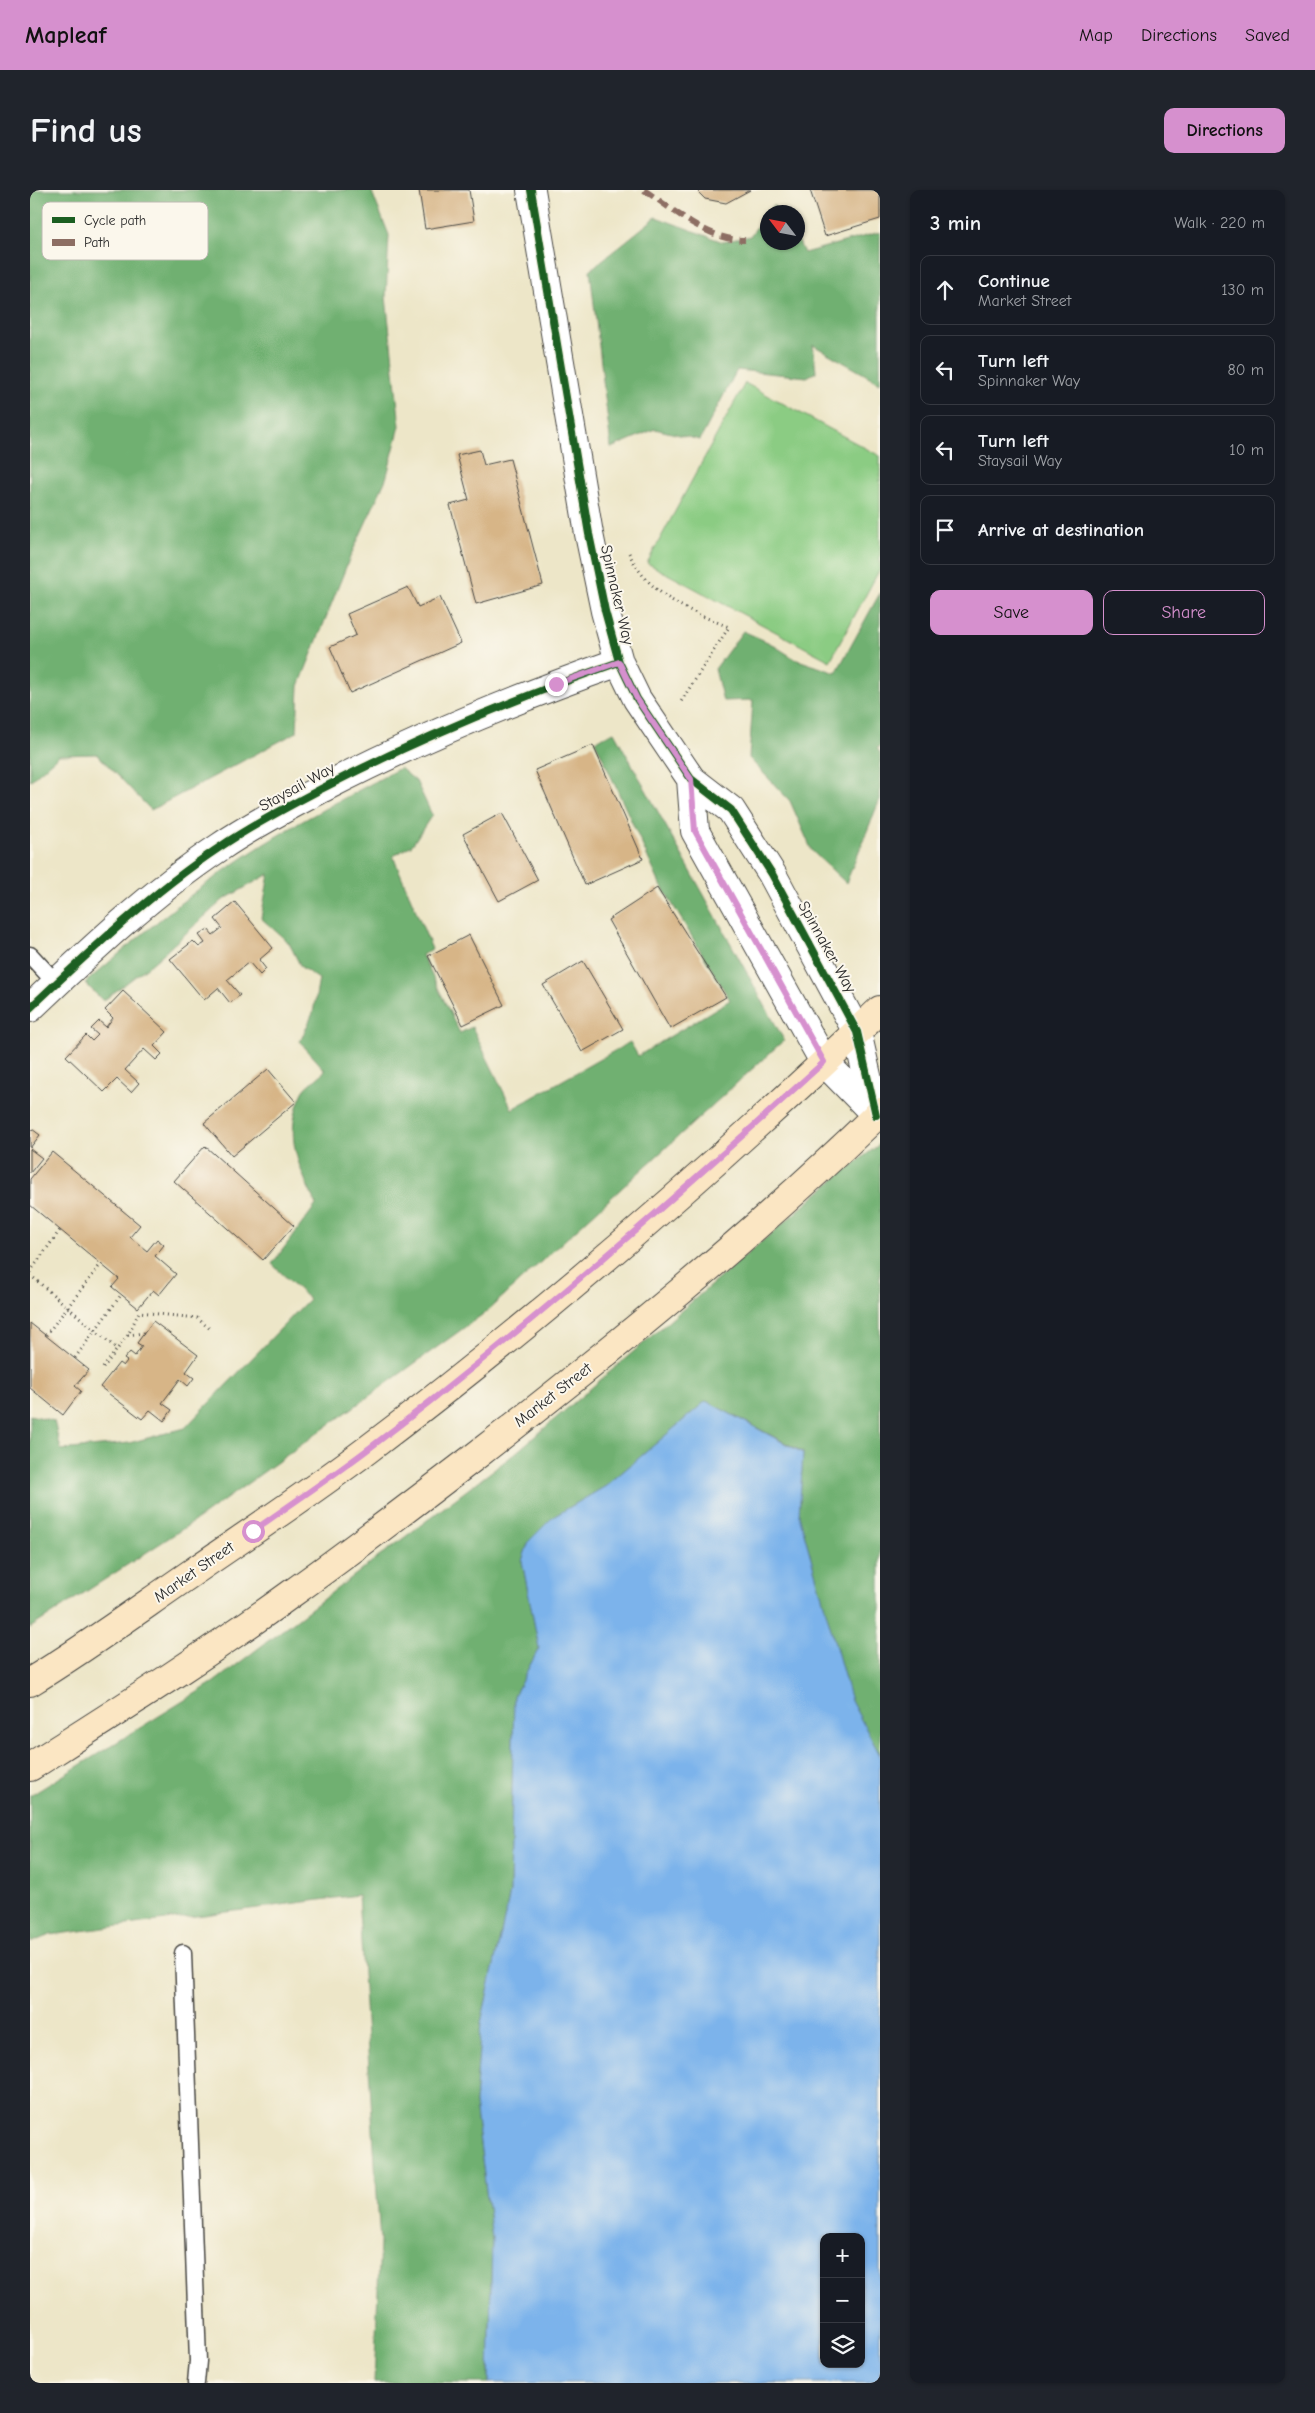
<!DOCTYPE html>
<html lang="en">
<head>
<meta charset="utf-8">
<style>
	:root { --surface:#171b24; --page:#20242c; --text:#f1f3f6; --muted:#9ea1a6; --line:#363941; --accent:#d690ce }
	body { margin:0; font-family:"Comic Neue",sans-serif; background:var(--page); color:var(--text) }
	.controls { position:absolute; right:15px; bottom:15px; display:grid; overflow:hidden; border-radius:10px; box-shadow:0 1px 4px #0004 }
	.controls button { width:45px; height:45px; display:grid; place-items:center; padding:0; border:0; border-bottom:1px solid var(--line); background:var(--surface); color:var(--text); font:25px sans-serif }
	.compass { position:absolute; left:730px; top:15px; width:45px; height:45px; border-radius:50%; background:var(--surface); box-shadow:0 1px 4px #0004; rotate:302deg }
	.stop { position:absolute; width:15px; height:15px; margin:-11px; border:4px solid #d690ce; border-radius:50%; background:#fff }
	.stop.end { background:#d690ce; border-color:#fff; box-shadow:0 1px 5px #0008 }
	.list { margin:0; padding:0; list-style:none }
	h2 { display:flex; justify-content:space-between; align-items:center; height:65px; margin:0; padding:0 20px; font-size:21px }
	h2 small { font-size:16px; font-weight:400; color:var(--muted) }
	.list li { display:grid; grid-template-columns:32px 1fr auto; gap:15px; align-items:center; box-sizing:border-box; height:70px; margin:0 10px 10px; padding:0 10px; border:1px solid var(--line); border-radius:10px }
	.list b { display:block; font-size:19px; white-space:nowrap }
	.list p { margin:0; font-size:16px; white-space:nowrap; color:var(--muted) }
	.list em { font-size:16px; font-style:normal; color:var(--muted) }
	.actions { display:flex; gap:10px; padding:15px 20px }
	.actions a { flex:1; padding:11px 0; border:1px solid var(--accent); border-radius:10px; text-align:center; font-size:18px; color:var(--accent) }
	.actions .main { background:var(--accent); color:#111 }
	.icon { flex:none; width:28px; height:28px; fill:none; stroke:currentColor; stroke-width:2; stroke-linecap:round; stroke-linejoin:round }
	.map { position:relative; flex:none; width:850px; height:2193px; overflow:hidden; border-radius:10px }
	header { display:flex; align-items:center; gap:30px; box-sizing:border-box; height:70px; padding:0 25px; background:var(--accent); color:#111 }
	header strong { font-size:24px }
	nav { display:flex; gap:28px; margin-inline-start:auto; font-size:18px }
	.intro { display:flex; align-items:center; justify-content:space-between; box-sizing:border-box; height:120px; padding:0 30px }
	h1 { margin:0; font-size:35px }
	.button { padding:12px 22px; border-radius:10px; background:var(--accent); color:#111; font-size:18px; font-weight:700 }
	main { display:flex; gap:30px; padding:0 30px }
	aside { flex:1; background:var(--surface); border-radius:10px; box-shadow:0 1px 4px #0004 }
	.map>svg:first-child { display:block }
	.green { fill:#8bcc83; stroke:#5b7c57 }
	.forest { fill:#70b071; stroke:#4e6e4e }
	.water { fill:#7bb3eb; stroke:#536f8b; fill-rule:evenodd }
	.building { fill:#d7b587 }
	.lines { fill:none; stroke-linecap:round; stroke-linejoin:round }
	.service-casing { stroke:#484743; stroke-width:19 }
	.minor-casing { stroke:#484743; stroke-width:30 }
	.secondary-casing { stroke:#484743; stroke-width:30 }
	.path { stroke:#484743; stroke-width:3; stroke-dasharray:1 4; stroke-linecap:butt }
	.service { stroke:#fff; stroke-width:16 }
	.minor { stroke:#fff; stroke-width:28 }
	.secondary { stroke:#fbe6c3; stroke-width:28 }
	.quiet { stroke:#8d6e63; stroke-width:6; stroke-dasharray:12 6; stroke-linecap:butt }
	.cycleway-casing { stroke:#fbf7ec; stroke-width:11 }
	.cycleway { stroke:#1b5e20; stroke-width:8 }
	.route { stroke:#d690ce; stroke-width:6 }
	.labels { text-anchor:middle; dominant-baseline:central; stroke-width:4; stroke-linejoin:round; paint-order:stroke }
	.street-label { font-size:16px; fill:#2b2b2b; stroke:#fbf7ec }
	.key { fill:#fbf7ec; stroke:#bdbab2; stroke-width:1 }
	.key-label { font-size:14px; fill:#2b2b2b }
</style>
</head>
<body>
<header>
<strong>Mapleaf</strong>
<nav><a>Map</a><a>Directions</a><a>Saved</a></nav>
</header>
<div class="intro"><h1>Find us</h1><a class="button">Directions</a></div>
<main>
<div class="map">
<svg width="850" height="2193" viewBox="0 0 850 2193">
	<rect width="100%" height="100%" fill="#fbf7ec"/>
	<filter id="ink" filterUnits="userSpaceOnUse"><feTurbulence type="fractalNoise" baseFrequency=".02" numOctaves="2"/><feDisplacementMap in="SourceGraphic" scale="10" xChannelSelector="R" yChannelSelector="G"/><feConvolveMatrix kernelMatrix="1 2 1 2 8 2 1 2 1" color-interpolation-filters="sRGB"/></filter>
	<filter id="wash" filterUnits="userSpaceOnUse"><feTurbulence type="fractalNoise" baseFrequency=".0096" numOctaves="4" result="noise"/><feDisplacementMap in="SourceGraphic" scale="20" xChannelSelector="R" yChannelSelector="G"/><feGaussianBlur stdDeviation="1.12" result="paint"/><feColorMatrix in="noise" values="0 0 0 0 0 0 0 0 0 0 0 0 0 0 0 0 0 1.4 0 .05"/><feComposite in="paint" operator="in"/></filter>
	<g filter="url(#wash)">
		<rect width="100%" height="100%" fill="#ede6c8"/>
		<path class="green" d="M715 193 850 266V379L800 471 617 373Z"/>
		<path class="forest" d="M0 0H341L359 45 356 107 370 236 356 289 320 367 269 496 267 542 121 620 67 564 29 565 0 591Z
			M743 15 750 22H738V52H768V50L774 63 850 42V193L783 155 786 182 777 187 707 180 670 250 625 239 581 258 560 80 626 27 693 52 720 46Z
			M850 403V556L847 558 850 563V609L816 693 782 661 760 611 719 568 723 510 693 511 685 479 713 441 740 453 765 469 806 483Z
			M584 542 754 850 456 1122 171 1327 0 1438V1225L24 1231 31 1260 99 1253 155 1238 279 1109 242 1074 286 1015C269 976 252 945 273 902 278 893 289 889 295 880L270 852 283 823 289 789 271 777 259 753 231 728 239 684 193 710 124 772 73 811 55 793C106 749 157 705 214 667 263 634 317 607 370 578L386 591 402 625 382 655 363 666 402 759 392 765 430 843 442 837 482 919 600 852 608 866 700 810 629 692 565 551Z
			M850 954V1565L821 1511 769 1325 773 1262 676 1211 576 1296 523 1327 499 1351 492 1371 509 1458 484 1506 480 1703 451 1833 445 1913 462 2048 459 2193H344L350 2052 328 1705 20 1745 0 1753V1606L184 1492 483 1265 807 987Z"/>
		<path class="water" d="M676 1211 773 1263 769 1325 821 1511 850 1565V2193H459L462 2048 445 1913 451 1833 480 1703 484 1506 509 1458 492 1371 499 1351 523 1327 576 1296ZM794 2047H831V2174H794Z"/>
		<g id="blocks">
			<path class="building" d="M389 0H439L444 31 395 39Z
				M666 0H720L696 13 675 9Z
				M780 0H850V29L795 46Z
				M450 260 454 275 480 269 513 395 446 414 420 315 439 310 427 265Z
				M378 397 388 417 410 407 431 453 320 503 300 457 326 445 317 424Z
				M563 555 613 669 555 695 505 580Z
				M472 623 508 690 469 711 433 644Z
				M627 698 696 807 640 839 578 730Z
				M205 712 243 758 229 770 236 779 230 785 219 772 197 790 210 805 200 813 188 798 174 810 140 769 163 751 169 757 175 753 169 745 178 739 183 745 192 738 185 729Z
				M439 745 474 815 433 835 398 766Z
				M553 771 593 839 552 862 513 795Z
				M93 801 137 842 124 856 132 864 126 870 114 859 95 880 109 893 101 902 87 889 74 902 36 866 56 845 62 851 68 845 61 839 69 831 76 837 83 828 75 820Z
				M238 879 266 912 202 966 174 933Z
				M2 939 10 945 0 958V942Z
				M175 956 264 1036 233 1070 144 991Z
				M0 959 12 968 0 983Z
				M22 962 110 1035 100 1047 117 1061 127 1049 134 1055 125 1066 146 1084 129 1105 123 1100 108 1118 82 1097 89 1089 0 1015V989Z
				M123 1131 168 1165 156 1182 164 1188 158 1196 150 1189 132 1213 142 1220 134 1231 120 1220 112 1229 70 1197 89 1173 93 1176 97 1171 94 1169 100 1162 105 1166 112 1156 107 1153Z
				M0 1133 59 1180 45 1196 51 1201 33 1225 0 1198Z"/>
		</g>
	</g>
	<g filter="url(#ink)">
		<use href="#blocks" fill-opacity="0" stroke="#484743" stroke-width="1"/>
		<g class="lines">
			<g class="service-casing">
				<path id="service" d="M0 765 26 793
					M153 1763 168 2171 166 2193"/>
			</g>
			<g class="minor-casing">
				<path id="minor" d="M501 0 559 344 575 421 589 472 607 509 661 589 701 620 742 684 827 842 846 925
					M661 589 665 641 794 872 846 925
					M0 818C60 761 121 703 190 657 222 635 257 617 291 599 387 549 487 508 589 472"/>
			</g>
			<g class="secondary-casing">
				<path id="secondary" d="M0 1492C56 1458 109 1419 163 1382 221 1342 280 1303 337 1260 516 1125 687 975 850 820
					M0 1577C88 1521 177 1465 261 1404 323 1360 383 1314 443 1268 584 1159 722 1046 850 922"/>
			</g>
			<path class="path" d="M599 363C618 405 659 421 699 437L650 513
				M0 1082 30 1040
				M0 1085 87 1159
				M16 1145 71 1074
				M98 1145 114 1143
				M45 1168 91 1105
				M73 1178 98 1145 109 1122 167 1128 180 1139"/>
			<use href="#service" class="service"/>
			<use href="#minor" class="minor"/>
			<use href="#secondary" class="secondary"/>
			<path class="quiet" d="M614 0C644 20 679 51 715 50"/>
			<g class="cycleway-casing">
				<path id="cycleway" d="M501 0 559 344 575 421 589 472 607 509 661 589 701 620 742 684 827 842 846 925
					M0 818C60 761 121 703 190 657 222 635 257 617 291 599 387 549 487 508 589 472"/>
			</g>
			<use href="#cycleway" class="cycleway"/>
		</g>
	</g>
	<g class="lines" filter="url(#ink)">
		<path class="route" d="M223 1341C261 1314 300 1288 337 1260 496 1140 646 1007 794 872L665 641 661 589 607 509 589 472 526 494"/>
	</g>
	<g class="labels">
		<g class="street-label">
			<text transform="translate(587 405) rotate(77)">Spinnaker Way</text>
			<text transform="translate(267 597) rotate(-29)">Staysail Way</text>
			<text transform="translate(797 757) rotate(61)">Spinnaker Way</text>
			<text transform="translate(523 1205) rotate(-38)">Market Street</text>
			<text transform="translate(164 1382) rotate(-35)">Market Street</text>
		</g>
	</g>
	<rect x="12" y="12" width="166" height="58" rx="8" class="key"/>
	<rect x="22" y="27" width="23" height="6" fill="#1b5e20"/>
	<rect x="22" y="49" width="23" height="7" fill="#8d6e63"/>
	<g class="key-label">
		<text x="54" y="35">Cycle path</text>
		<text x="54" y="57">Path</text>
	</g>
</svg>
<div class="controls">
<button>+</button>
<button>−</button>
<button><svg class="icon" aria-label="layers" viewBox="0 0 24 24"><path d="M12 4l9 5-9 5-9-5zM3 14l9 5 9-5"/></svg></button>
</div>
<svg class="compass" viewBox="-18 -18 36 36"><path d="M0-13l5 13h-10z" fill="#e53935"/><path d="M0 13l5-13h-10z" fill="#9ea1a6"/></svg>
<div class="stop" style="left:223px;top:1341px"></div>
<div class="stop end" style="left:526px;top:494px"></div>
</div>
<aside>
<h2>3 min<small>Walk · 220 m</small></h2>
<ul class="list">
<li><svg class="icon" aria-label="ahead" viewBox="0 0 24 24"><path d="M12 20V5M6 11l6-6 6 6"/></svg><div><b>Continue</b><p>Market Street</p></div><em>130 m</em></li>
<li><svg class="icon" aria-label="left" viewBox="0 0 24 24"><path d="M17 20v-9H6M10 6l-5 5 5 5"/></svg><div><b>Turn left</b><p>Spinnaker Way</p></div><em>80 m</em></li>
<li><svg class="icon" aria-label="left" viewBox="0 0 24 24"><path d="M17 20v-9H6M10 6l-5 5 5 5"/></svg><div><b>Turn left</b><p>Staysail Way</p></div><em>10 m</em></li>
<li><svg class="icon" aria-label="arrive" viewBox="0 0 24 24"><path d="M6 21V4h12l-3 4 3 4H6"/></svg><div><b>Arrive at destination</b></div></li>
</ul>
<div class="actions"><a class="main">Save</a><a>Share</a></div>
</aside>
</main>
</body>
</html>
